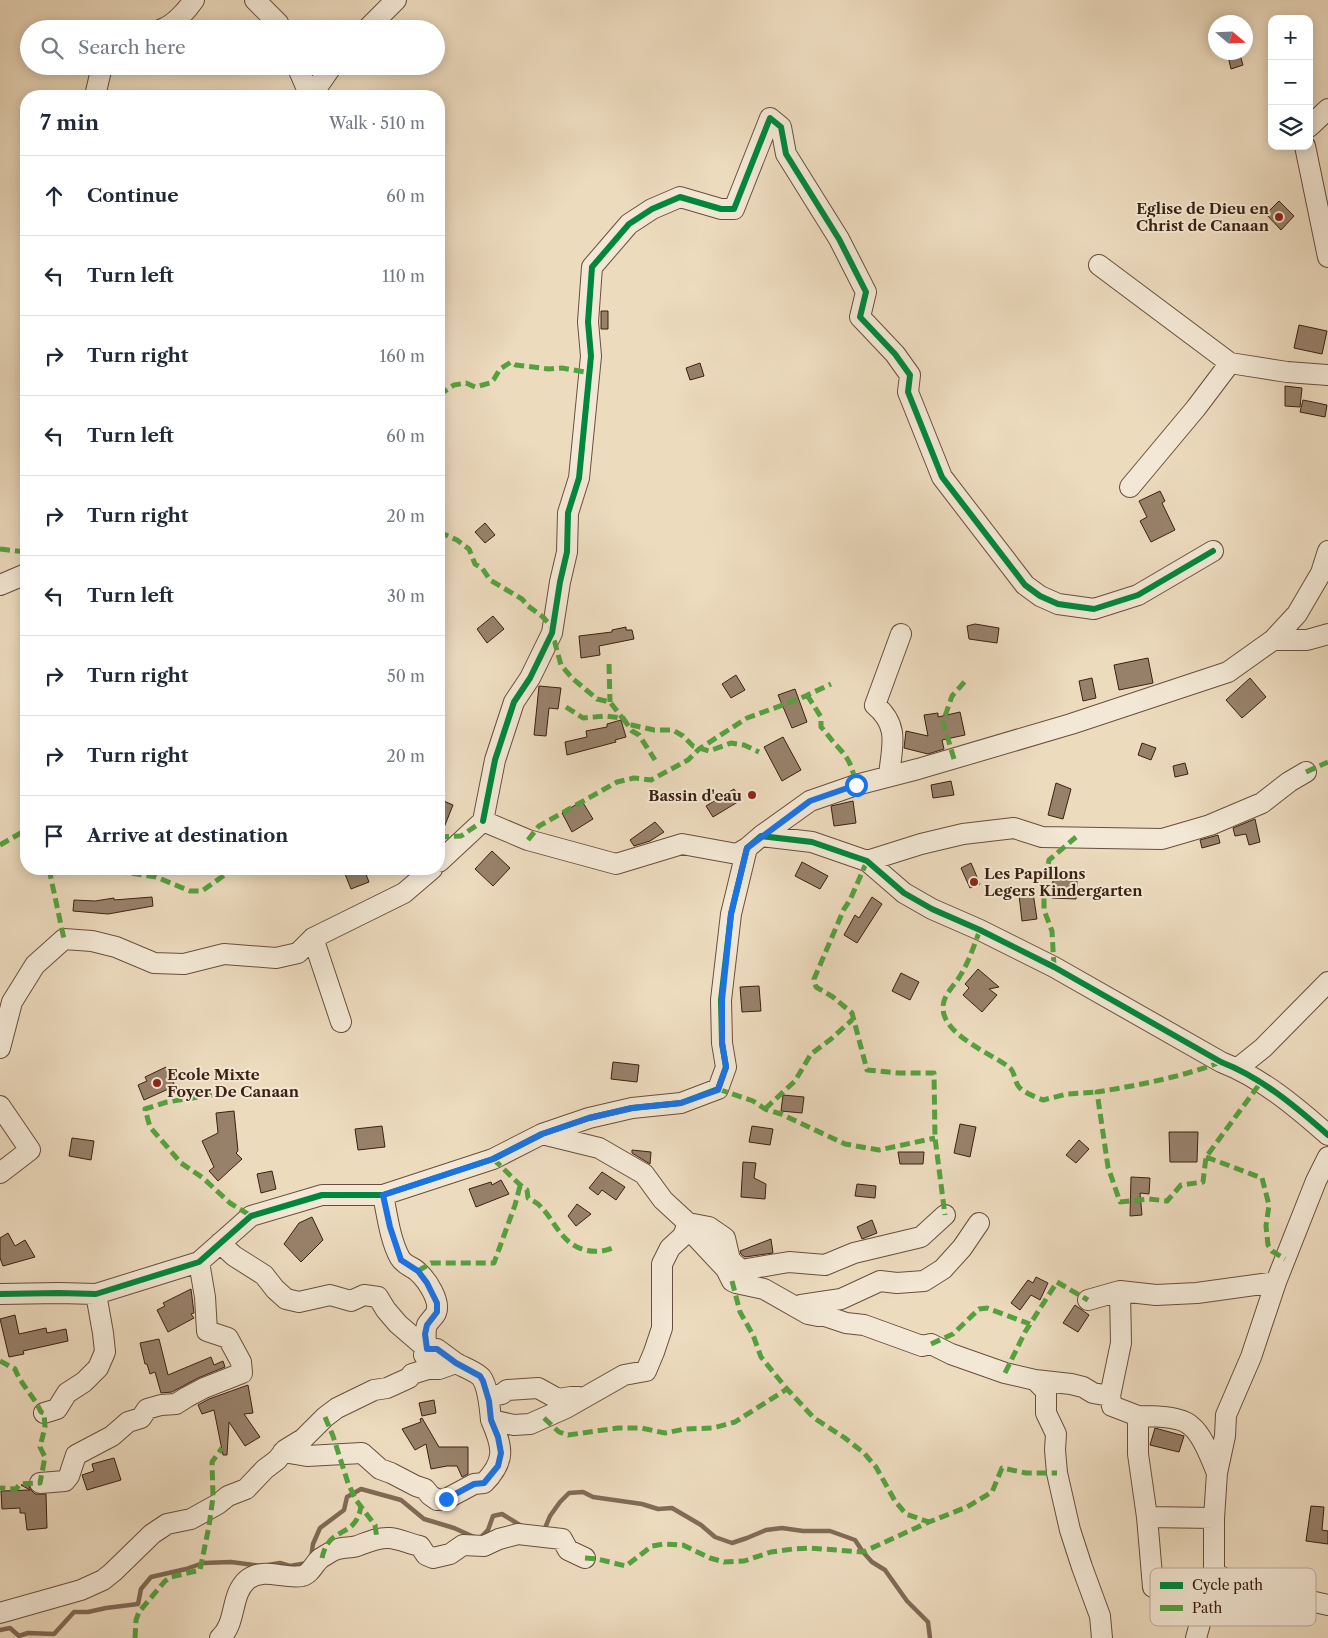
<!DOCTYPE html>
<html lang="en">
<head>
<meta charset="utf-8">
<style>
	:root { --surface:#fff; --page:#f6f6f7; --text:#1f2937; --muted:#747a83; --line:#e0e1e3 }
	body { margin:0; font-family:"Libre Caslon Text",serif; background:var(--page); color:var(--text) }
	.controls { position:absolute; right:15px; top:15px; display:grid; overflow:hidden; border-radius:10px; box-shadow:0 2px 12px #0003 }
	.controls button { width:45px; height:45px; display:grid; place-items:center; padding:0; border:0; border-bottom:1px solid var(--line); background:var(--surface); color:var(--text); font:25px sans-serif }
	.compass { position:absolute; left:1208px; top:15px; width:45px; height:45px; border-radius:50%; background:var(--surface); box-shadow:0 2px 12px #0003; rotate:109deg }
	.stop { position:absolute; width:15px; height:15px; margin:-11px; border:4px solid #1a73e8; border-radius:50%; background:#fff }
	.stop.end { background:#1a73e8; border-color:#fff; box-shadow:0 1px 5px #0008 }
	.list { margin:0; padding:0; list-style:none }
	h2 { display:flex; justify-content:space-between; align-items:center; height:65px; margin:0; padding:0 20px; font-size:21px }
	h2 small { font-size:16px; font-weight:400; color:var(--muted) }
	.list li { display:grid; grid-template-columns:32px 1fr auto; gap:15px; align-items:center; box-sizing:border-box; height:80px; padding:0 20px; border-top:1px solid var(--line) }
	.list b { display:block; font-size:19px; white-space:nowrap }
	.list em { font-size:16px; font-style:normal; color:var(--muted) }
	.icon { flex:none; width:28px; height:28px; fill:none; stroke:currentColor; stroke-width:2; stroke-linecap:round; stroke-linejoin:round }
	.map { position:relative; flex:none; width:1328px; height:1638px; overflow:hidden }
	.search { position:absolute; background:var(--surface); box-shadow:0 2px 12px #0003; left:20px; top:20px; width:425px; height:55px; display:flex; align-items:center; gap:12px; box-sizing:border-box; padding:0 18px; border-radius:28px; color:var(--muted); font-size:19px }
	.panel { position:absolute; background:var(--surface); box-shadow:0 2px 12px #0003; left:20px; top:90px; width:425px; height:785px; border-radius:20px }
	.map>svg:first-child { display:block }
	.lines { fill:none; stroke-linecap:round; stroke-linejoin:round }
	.stream { stroke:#816a56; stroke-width:4.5 }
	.building { fill:#98816b; stroke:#3b2012 }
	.minor-casing { stroke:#684f3d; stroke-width:22 }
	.minor { stroke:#f3e8d5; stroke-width:20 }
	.quiet { stroke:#54a23f; stroke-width:5; stroke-dasharray:10 5; stroke-linecap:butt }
	.cycleway-casing { stroke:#f3e8d5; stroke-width:9 }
	.cycleway { stroke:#00873e; stroke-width:6 }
	.route { stroke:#1a73e8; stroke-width:6 }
	.poi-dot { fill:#8f2418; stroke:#f3e8d5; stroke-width:2 }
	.labels { text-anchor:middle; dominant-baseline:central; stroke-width:4; stroke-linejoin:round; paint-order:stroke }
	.poi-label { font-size:15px; font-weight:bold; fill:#3b2012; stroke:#f3e8d5; text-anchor:end }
	.key { fill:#f3e8d5; stroke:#bcac9a; stroke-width:1 }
	.key-label { font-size:14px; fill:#3b2012 }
</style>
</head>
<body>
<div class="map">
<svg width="1328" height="1638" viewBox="0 0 1328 1638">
	<rect width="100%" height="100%" fill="#eddbbe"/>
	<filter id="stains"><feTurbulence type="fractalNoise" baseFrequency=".004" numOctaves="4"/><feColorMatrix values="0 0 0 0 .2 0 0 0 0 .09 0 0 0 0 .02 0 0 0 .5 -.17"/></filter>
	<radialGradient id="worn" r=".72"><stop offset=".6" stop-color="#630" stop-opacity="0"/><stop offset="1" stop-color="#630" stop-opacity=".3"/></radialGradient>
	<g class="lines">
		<path class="stream" d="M543 1529 545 1528 550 1516 560 1502 569 1493 583 1492 593 1497 642 1504 658 1509 672 1508 701 1525 715 1537 732 1543 747 1538 766 1530 782 1528 803 1531H830L855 1540 863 1552 872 1562 885 1570 907 1601 928 1622 930 1638
			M268 1565 280 1563 290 1566 307 1563 311 1558 313 1544 320 1528 344 1510 347 1497 361 1489 401 1500 424 1519 454 1528 474 1537 480 1538 488 1530 493 1516 502 1514 523 1527
			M0 1630 10 1628 19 1636 28 1633 54 1634 74 1612H88L106 1608 138 1604 141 1589 151 1577 186 1569 203 1563 231 1562 261 1566"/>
	</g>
	<path class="building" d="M1227 52H1239L1243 65 1231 69Z
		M1279 201 1294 216 1281 230 1266 214Z
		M601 311H608V329H601Z
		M1299 325 1327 331 1322 354 1294 348Z
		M700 363 704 376 690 380 686 368Z
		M1285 386 1302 388 1300 407 1285 406Z
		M1303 400 1327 405 1325 417 1300 412Z
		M1160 491 1165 501 1162 503 1175 530 1151 542 1140 521 1147 517 1139 501Z
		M485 523 495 535 485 543 475 532Z
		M493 616 504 629 487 643 477 629Z
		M975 624 999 628 997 643 969 639 967 626Z
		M626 627V630H632L634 639 599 646 600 655 581 658 579 636 612 632V630Z
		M1148 658 1153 683 1119 690 1114 665Z
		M736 675 745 690 731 698 722 684Z
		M1092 678 1096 698 1083 701 1079 681Z
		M1250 678 1266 697 1242 718 1226 700Z
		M539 686 561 688 558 709 549 708 546 736 534 735Z
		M795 689 807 722 792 728 778 695Z
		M960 712 965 735 942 740 944 749 928 754 904 748 906 731 928 736 924 715 938 713V717Z
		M621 720 626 737 615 740 616 742 567 755 565 742 587 737 586 731 607 727V724Z
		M783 737 801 770 782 781 764 747Z
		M1142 743 1156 748 1151 760 1138 755Z
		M1185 763 1188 774 1175 777 1173 766Z
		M951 781 954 795 933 798 931 785Z
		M1056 783 1071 789 1063 819 1048 815Z
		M734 789 741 800 713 817 706 806Z
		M439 799 453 805 439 840Z
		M582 801 593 819 572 832 562 813Z
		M853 801 856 823 834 826 831 806Z
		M1255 819 1260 842 1249 845 1246 834 1235 836 1233 828Z
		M655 822 664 832 650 841 634 846 630 840Z
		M1218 835 1220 843 1202 848 1200 840Z
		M492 851 510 868 493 886 475 869Z
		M802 862 828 876 820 889 795 876Z
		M971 863 980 884 970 888 961 868Z
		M343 869H364L369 882 351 889Z
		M1053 879 1077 881 1076 899 1052 898Z
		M1033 893 1037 919 1022 921 1019 895Z
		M152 897 153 906 108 914 73 911 74 900 95 901 114 898V900Z
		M872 897 882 904 857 943 844 935 855 915 859 918Z
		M978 969 999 987 989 989 997 995 982 1012 963 995 969 988 965 984Z
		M901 973 919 982 910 1000 892 991Z
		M759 986 761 1011 742 1012 740 987Z
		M613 1062 639 1065 637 1082 611 1079Z
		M166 1067 175 1086 144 1100 138 1085 147 1081 145 1077Z
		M783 1095 804 1097 802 1113 781 1111Z
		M234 1111 238 1151 236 1153 242 1159 218 1181 209 1171 214 1167 202 1141 218 1133 216 1113Z
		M960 1124 976 1127 970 1157 954 1153Z
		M382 1126 385 1147 358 1150 355 1129Z
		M752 1126 773 1129 770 1145 749 1142Z
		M1169 1132H1198L1197 1162H1170Z
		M72 1138 94 1141 91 1160 69 1156Z
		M1079 1140 1089 1149 1076 1163 1066 1155Z
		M632 1150 651 1152 650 1164 632 1153Z
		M898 1152H924L923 1164H900Z
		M743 1162 756 1163 754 1178 766 1184 765 1199 741 1197Z
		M272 1171 276 1189 261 1193 257 1174Z
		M602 1172 625 1187 616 1200 602 1190 598 1195 589 1188Z
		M1131 1177 1150 1178 1149 1194 1140 1193 1142 1215 1130 1216Z
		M501 1180 509 1194 476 1207 469 1189 491 1182 492 1185Z
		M857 1184 876 1186 875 1198 855 1196Z
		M577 1204 591 1214 576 1226 568 1216Z
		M312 1217 323 1240 301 1262 284 1244 299 1223Z
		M872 1220 877 1233 862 1239 857 1227Z
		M8 1233 15 1246 25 1240 35 1257 3 1266 0 1258V1238Z
		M771 1239 773 1253 745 1257 741 1254 740 1251Z
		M1036 1277 1048 1283 1040 1300 1031 1295 1020 1310 1011 1303 1028 1280 1033 1283Z
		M191 1289 194 1313 191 1314 194 1318 168 1332 157 1310 165 1306 163 1303Z
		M1075 1305 1089 1315 1078 1332 1063 1323Z
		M15 1315 19 1334 46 1328 47 1333 66 1329 68 1341 23 1351 24 1354 9 1357 0 1319Z
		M159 1339 168 1375 211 1357 214 1365 223 1361 225 1367 198 1378 172 1392 161 1393 155 1372 150 1374 147 1364H145L140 1343Z
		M248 1385 253 1413 244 1414 260 1437 245 1446 229 1422 227 1455H223L214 1410 202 1414 198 1405 209 1399Z
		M434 1400 436 1413 422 1416 419 1403Z
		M422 1418 439 1447H468V1474L462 1477 457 1466H447L431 1469 426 1444 415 1450 402 1429 421 1422 420 1419Z
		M1155 1428 1184 1436 1179 1452 1150 1445Z
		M114 1458 121 1480 87 1490 82 1475 94 1471 92 1464Z
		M21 1485H28L31 1490 35 1494H46L47 1528 27 1530 25 1513H20V1508L2 1509 1 1491 30 1490Z
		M1311 1506 1324 1507 1322 1530 1328 1531V1544L1306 1541Z"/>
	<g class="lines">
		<g class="minor-casing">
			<path id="minor" d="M255 0 278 23 281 29
				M162 29C174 25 187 10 194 0
				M367 29 396 0
				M297 66 310 96
				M95 96 102 66
				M311 96 332 66
				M1309 127 1328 109
				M1305 146 1328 257
				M1099 265 1230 363
				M1130 487 1196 408 1230 363 1287 372 1328 375
				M0 585 26 574
				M1273 640H1307L1328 634
				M889 775C892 746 900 726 875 705L901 634
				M483 821 495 760 514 702 530 678 552 633 560 582 567 552 568 513 579 478 591 356 588 322 592 267 629 224 652 209 680 197 721 209H734L770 118 781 127 786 154 839 239 866 292 860 317 895 354 910 375 908 392 942 477 1025 585 1040 596 1058 604 1094 609 1138 595 1213 551
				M761 836 810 801 856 785 918 769 1071 724 1228 672 1273 640 1297 614 1321 573 1328 551
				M867 861 921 844 963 834 1014 828 1042 837 1162 839 1210 825 1262 803 1289 782 1306 772
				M439 862 483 821 528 840 616 864 682 844 737 854 747 848
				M313 938 341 1022
				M0 1048 12 1002 35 965 64 939 92 941 116 947 154 963 184 964 224 954 276 958 298 953 313 938 404 893 432 869
				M1238 1068 1263 1048 1328 982
				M0 1106 30 1150 0 1173
				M542 1134 599 1148 644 1174 663 1200 688 1223 709 1227 725 1238 730 1260 741 1270 789 1262 825 1265 854 1253 921 1237 945 1215
				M383 1195C387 1214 390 1240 400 1258 404 1265 413 1267 418 1272 427 1280 441 1301 436 1313 434 1317 429 1321 427 1325 423 1336 429 1345 424 1355
				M688 1223 697 1238 726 1269 732 1281 736 1283 764 1289 808 1314 818 1316H825L846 1323 864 1325 922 1346 931 1344 951 1354 1005 1373 1035 1380 1046 1391V1413L1056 1434 1055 1450 1057 1473 1070 1530 1082 1567 1100 1616 1102 1638
				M220 1243 234 1256 264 1275 275 1289 286 1299 299 1302 330 1295 351 1301 364 1295 378 1297 386 1310 398 1324 427 1349H437L456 1363
				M1120 1291 1121 1343 1110 1396 1112 1406 1138 1416V1454L1147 1517 1153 1587
				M0 1294 59 1293 96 1294 199 1262 251 1216 322 1195H383L493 1159 542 1134 589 1118 632 1108 681 1103 718 1089 726 1067 722 1043 721 1000 731 914 747 848 761 836 812 842 867 861 904 893 932 909 980 930 1054 967 1221 1062C1262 1078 1295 1106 1328 1135
				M1088 1300 1120 1291 1156 1295 1197 1293 1276 1282
				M801 1305 841 1299 880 1281 897 1283 924 1281 943 1269 962 1248 979 1223
				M1035 1380 1071 1384 1083 1387 1093 1393 1110 1396
				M488 1397 502 1394 507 1390 538 1388 558 1399 571 1397H579
				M44 1413 57 1409 67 1393 84 1382 98 1368 105 1352 103 1333 96 1294
				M1138 1416C1152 1416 1181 1416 1191 1426 1203 1435 1211 1459 1217 1473
				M283 1452 307 1456 362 1453 380 1469 391 1473 416 1486 425 1489 430 1495 437 1500 446 1499 474 1484 484 1483C506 1461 503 1447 491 1420
				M40 1483 65 1481 69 1476 76 1455 112 1436 128 1422 141 1418 147 1409 161 1405 176 1404 187 1397 204 1388 242 1373 241 1362 228 1338 207 1331 205 1297 199 1262
				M1147 1517 1214 1518
				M1214 1573 1236 1584 1328 1605
				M0 1613 81 1590 103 1580 113 1572 152 1534 167 1524 191 1519 218 1504 228 1496 246 1489 265 1469 277 1460 285 1450 303 1439 325 1417 337 1408 374 1390 387 1388 409 1378 412 1374 428 1369H439L456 1363C463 1367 475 1371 481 1377 488 1386 490 1409 491 1420L514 1425 530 1424 566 1408 624 1375 646 1371 654 1352 662 1328V1264L670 1248 683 1236 688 1223
				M220 1638C237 1623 230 1595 247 1580 262 1567 283 1579 302 1576 311 1574 314 1563 321 1558 326 1555 333 1550 338 1549 344 1547 351 1548 357 1546 368 1542 378 1537 390 1538 400 1539 410 1544 420 1546L426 1555 433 1558 450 1554 463 1545 484 1546 499 1539 518 1534 562 1539 568 1550 585 1558
				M1196 1638 1214 1573V1518L1217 1473 1225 1436 1226 1415 1251 1357 1276 1282 1316 1181 1328 1157"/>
		</g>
		<use href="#minor" class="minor"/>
		<path class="quiet" d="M439 395 454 385 466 383 475 387 490 383 494 379 500 369 511 362 516 365 549 369 562 368 585 372H590
			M439 532 457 540 469 549 475 564 482 568 490 580 522 599 528 606 543 617 550 625 561 665 572 678 597 699 610 702 627 724 654 730H673L683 736 693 746 709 751 731 743 744 745 759 752
			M0 549 26 552
			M23 575 26 578
			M609 664 610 702
			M807 695 821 717V727C827 733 831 740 837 746 850 760 852 766 856 785
			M566 707 583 718 605 716 623 718 632 731 639 735 655 760
			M954 759 943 722 952 696 967 679
			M1306 772 1328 762
			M439 837 461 836 483 821
			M528 840 539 826 617 782 634 778 651 780 688 760 699 749 747 718 799 699 831 684
			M0 845 26 830
			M867 861 850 900 844 909 814 979 816 987 833 997 852 1013 867 1070 899 1073H934L935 1138 945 1215
			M49 869 64 939
			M102 869 156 877 190 891H202L233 869
			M980 930C974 945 969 962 960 976 954 986 944 994 943 1006 941 1034 990 1053 1009 1067 1015 1071 1014 1081 1019 1087 1024 1093 1036 1097 1043 1100L1067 1094 1097 1092
			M1054 967 1052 931 1044 910V889L1049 860 1076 837
			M1221 1062C1181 1077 1140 1085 1097 1092L1108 1167 1120 1202 1149 1199 1167 1201 1181 1185 1203 1182 1206 1157 1261 1082
			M718 1089 753 1101 765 1109 781 1114 845 1144 879 1150 935 1138
			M212 1095 167 1102 145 1109 150 1127 181 1163 203 1178 230 1203 251 1216
			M765 1109 795 1081 811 1054 831 1039 853 1019
			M1206 1157 1262 1178 1269 1205 1266 1226 1268 1245 1272 1251 1285 1259
			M493 1159C505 1169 514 1181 527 1190L528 1198C533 1201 538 1203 541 1207 550 1216 556 1229 565 1238 578 1252 598 1255 615 1247
			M418 1271 431 1263H494L515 1205 520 1186
			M732 1281 740 1312 753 1335 761 1357 787 1389 814 1418 845 1438 864 1453 876 1467 895 1501 906 1514 929 1522
			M931 1344 953 1334 979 1309 987 1308 1030 1324
			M0 1361 15 1369C21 1385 34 1396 41 1412L44 1413 45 1427 40 1447 45 1457 40 1483 20 1484 16 1489 0 1488
			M1005 1373 1025 1332 1057 1282 1088 1300
			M325 1417 333 1436 348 1483 356 1500 375 1525 377 1539
			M544 1418 559 1432 568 1435 618 1428H641L665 1433 685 1429 713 1428 735 1422 787 1389
			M322 1558C329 1524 356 1540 361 1506
			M585 1558 597 1559 626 1566 652 1546 664 1544 683 1545 710 1558 724 1562 744 1561 771 1552 793 1549 809 1548 863 1552 929 1522 967 1507 992 1492 1002 1468 1026 1473H1057
			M135 1638 136 1620 139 1612 165 1581 171 1577 200 1570 209 1526 213 1497 212 1462 222 1448"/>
		<g class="cycleway-casing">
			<path id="cycleway" d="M483 821 495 760 514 702 530 678 552 633 560 582 567 552 568 513 579 478 591 356 588 322 592 267 629 224 652 209 680 197 721 209H734L770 118 781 127 786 154 839 239 866 292 860 317 895 354 910 375 908 392 942 477 1025 585 1040 596 1058 604 1094 609 1138 595 1213 551
				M0 1294 59 1293 96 1294 199 1262 251 1216 322 1195H383L493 1159 542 1134 589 1118 632 1108 681 1103 718 1089 726 1067 722 1043 721 1000 731 914 747 848 761 836 812 842 867 861 904 893 932 909 980 930 1054 967 1221 1062C1262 1078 1295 1106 1328 1135"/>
		</g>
		<use href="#cycleway" class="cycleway"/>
	</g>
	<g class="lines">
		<path class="route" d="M446 1499 474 1484 484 1483 498 1466 501 1453 498 1437 491 1420 489 1401 483 1381 480 1376 456 1363 437 1349H427L425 1334 427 1325 437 1312V1303L427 1283 418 1271 401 1260 390 1227 383 1195 493 1159 542 1134 589 1118 632 1108 681 1103 718 1090 726 1067 722 1043V1000L731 914 747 848 810 801 856 785"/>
	</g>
	<g class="poi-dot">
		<circle cx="1279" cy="217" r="5"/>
		<circle cx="752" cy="795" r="5"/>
		<circle cx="974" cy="882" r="5"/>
		<circle cx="157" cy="1083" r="5"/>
	</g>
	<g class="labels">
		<g class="poi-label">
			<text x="1269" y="208">Eglise de Dieu en<tspan x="1269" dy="17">Christ de Canaan</tspan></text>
			<text x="742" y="795">Bassin d'eau</text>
			<text x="984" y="873" text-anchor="start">Les Papillons<tspan x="984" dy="17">Legers Kindergarten</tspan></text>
			<text x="167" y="1074" text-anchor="start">Ecole Mixte<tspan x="167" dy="17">Foyer De Canaan</tspan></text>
		</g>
	</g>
	<rect x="1150" y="1568" width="166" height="58" rx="8" class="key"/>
	<rect x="1160" y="1582" width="23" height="7" fill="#00873e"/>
	<rect x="1160" y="1605" width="23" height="6" fill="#54a23f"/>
	<g class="key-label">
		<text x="1192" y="1590">Cycle path</text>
		<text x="1192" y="1613">Path</text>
	</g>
	<rect width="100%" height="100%" filter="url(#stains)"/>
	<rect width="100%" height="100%" fill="url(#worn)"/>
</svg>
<div class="controls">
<button>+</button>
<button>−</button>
<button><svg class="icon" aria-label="layers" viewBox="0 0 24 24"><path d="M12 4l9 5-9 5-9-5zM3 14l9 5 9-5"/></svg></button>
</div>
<svg class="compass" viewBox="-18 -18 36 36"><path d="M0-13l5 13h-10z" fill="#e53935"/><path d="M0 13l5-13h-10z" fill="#747a83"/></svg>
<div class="stop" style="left:856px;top:785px"></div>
<div class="stop end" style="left:446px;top:1499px"></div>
<div class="search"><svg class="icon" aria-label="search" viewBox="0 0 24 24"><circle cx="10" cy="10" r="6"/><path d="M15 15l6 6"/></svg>Search here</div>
<section class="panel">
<h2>7 min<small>Walk · 510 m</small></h2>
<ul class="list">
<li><svg class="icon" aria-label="ahead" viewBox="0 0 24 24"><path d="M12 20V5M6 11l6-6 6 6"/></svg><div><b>Continue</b></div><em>60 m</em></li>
<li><svg class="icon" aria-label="left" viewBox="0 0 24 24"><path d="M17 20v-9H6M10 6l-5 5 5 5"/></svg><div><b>Turn left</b></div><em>110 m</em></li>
<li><svg class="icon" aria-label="right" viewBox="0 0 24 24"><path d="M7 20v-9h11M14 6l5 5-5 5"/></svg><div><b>Turn right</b></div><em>160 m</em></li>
<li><svg class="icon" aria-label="left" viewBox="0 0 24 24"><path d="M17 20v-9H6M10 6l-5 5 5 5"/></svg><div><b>Turn left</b></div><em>60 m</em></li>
<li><svg class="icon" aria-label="right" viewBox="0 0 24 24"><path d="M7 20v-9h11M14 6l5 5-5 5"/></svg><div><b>Turn right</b></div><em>20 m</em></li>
<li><svg class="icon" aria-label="left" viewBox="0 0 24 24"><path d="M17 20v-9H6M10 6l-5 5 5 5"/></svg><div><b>Turn left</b></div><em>30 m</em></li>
<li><svg class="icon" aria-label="right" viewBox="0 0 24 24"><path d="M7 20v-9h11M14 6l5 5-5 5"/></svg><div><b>Turn right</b></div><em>50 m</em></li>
<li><svg class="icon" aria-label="right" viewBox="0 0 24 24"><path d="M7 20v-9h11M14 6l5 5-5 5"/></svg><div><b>Turn right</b></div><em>20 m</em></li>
<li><svg class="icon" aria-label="arrive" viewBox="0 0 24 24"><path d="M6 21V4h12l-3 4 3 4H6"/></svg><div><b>Arrive at destination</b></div></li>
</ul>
</section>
</div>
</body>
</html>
